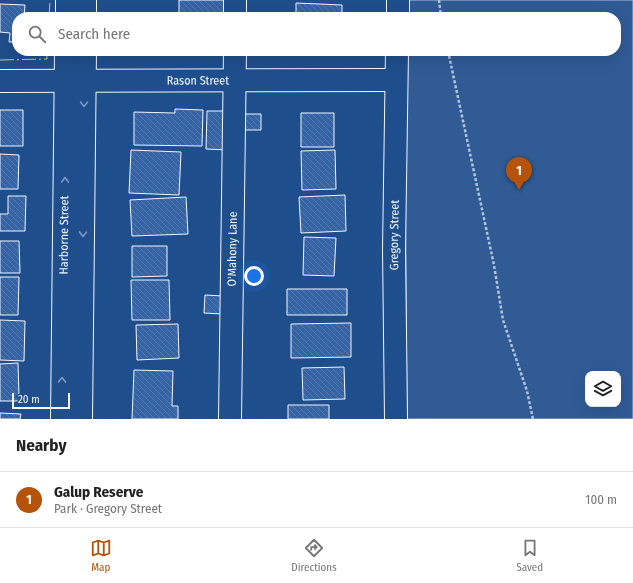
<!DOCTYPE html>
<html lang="en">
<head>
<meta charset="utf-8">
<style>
	:root { --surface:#fff; --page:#f2f2f2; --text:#222; --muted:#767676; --line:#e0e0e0; --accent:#b45309 }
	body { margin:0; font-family:"Fira Sans Condensed",sans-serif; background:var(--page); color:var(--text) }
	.controls { position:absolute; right:12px; bottom:12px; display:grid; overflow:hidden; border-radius:8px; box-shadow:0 4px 16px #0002 }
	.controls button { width:36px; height:36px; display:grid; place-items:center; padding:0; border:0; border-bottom:1px solid var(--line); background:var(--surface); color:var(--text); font:20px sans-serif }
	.scale { position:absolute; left:12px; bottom:10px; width:58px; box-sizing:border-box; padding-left:4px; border:2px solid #f2f6ff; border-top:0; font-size:11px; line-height:14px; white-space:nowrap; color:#f2f6ff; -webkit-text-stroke:3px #1f4e8c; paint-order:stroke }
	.you { position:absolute; left:254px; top:276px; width:14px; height:14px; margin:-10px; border:3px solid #fff; border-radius:50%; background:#1a73e8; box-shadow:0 0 0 6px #1a73e833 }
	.badge { display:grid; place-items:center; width:26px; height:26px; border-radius:50%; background:var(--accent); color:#fff; font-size:13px; font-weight:700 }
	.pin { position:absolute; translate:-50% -33px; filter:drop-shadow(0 1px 2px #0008) }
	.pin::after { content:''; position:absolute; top:21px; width:14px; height:12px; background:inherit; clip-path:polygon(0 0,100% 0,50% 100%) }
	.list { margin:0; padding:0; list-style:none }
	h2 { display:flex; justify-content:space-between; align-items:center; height:52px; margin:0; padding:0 16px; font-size:17px }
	h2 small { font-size:13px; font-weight:400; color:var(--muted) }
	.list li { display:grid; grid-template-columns:26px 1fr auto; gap:12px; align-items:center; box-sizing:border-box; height:56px; padding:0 16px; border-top:1px solid var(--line) }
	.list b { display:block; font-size:15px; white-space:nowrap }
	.list p { margin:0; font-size:13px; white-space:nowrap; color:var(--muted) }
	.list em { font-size:13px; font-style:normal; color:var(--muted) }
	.icon { flex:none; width:22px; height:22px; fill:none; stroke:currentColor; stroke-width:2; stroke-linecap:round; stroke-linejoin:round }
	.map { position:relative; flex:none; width:633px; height:419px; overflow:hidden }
	.search { position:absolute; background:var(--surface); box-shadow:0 4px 16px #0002; left:12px; right:12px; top:12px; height:44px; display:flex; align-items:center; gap:10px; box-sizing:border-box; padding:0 14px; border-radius:16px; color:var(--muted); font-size:15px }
	.sheet { height:108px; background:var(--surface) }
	nav { display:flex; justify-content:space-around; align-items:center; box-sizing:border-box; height:56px; border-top:1px solid var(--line); background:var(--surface); font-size:11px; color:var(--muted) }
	nav a { display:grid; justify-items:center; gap:2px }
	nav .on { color:var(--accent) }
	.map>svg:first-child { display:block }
	.built { fill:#305b95; stroke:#a8bbd7; fill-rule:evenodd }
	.building { fill:url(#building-back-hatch); stroke:#f2f6ff }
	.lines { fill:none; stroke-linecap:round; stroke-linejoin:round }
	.minor-casing { stroke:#f2f6ff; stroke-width:24 }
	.major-casing { stroke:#f2f6ff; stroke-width:24 }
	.path { stroke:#b3c4dc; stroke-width:2.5; stroke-dasharray:3 2; stroke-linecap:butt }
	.minor { stroke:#1f4e8c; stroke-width:22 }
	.major { stroke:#1f4e8c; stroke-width:22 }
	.power { stroke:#ffb74d; stroke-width:1; stroke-dasharray:14 3 2 3; stroke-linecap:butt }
	.oneway { stroke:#7e9ac0 }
	.labels { text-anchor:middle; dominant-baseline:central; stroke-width:3; stroke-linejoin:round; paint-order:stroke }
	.street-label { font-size:12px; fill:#f2f6ff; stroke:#1f4e8c }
</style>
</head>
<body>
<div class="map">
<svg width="633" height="419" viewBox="0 0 633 419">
	<defs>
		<pattern id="building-back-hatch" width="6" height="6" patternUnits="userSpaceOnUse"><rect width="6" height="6" fill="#3563a3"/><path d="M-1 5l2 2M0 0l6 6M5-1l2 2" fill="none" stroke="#537ab1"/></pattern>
	</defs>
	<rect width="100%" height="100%" fill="#1f4e8c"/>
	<path class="built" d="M409 0H633V419H407L405 132 407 51H616V17H408ZM588 374H618V404H588Z"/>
	<path class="building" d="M179 0H225V17H179Z
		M296 3 342 5V17H296Z
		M0 4 25 5 24 17H17V42H9L10 33 0 32Z
		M175 109 203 110 202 146 134 145V112L175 113Z
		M0 110H23V146H0Z
		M207 111H229L228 150 206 149Z
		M301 113H334V147H301Z
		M245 114H261V130H245Z
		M131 150 181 152 179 195 129 193Z
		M335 150 336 189 302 190 301 151Z
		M0 154 19 155 18 189H0Z
		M345 195 346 231 301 233 299 197Z
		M8 196H26L25 231H0V214H8Z
		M186 197 188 234 132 236 130 200Z
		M304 237 336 238 334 276 303 275Z
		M0 241H19L20 273H0Z
		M132 246H167V276L132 277Z
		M0 277H19L18 315H0Z
		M131 280H169L170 320H132Z
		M287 289H347V315H287Z
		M205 295 223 296 222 314 204 313Z
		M0 320 25 321 24 361 0 360Z
		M351 323V357L291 358V324Z
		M178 324 179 358 137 360 136 325Z
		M18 363 19 396H25V401H0V364Z
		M344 367 345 399 303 400 302 368Z
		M134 370 173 371 172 406H178V419H132Z
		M288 405H329V419H288Z
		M0 413 21 414 20 419H0Z"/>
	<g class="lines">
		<g class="minor-casing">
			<g id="minor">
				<path d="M235 17V0"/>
				<path d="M398 17V0"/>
				<path id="s1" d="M0 81 396 80"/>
				<path id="s2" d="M230 419 235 51"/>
				<path id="s3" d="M396 419 394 249 397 51"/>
			</g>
		</g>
		<g class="major-casing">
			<g id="major">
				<path d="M67 17V0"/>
				<path d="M85 17V0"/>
				<path id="s4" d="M62 419 66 51"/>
				<path d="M81 419 85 51"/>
			</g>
		</g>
		<path class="path" d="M439 0 441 17
			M448 51 494 265 503 320 527 391 533 419"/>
		<use href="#minor" class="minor"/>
		<use href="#major" class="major"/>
		<path class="power" d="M49 17 50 0
			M0 60 47 59V51"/>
	</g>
	<defs><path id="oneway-chevron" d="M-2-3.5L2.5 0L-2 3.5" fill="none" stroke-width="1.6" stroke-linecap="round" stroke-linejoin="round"/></defs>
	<g class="oneway">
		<use href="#oneway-chevron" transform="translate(84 104) rotate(91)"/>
		<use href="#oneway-chevron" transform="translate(65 180) rotate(-89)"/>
		<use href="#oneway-chevron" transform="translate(83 234) rotate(91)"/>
		<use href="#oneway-chevron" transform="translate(62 380) rotate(-89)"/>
	</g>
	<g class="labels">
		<g class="street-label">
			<text stroke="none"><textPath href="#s1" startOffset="198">Rason Street</textPath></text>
			<text stroke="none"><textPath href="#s4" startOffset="184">Harborne Street</textPath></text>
			<text stroke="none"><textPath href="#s3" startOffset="184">Gregory Street</textPath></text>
			<text stroke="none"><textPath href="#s2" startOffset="170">O'Mahony Lane</textPath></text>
		</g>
	</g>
</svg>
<div class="controls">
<button><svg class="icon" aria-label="layers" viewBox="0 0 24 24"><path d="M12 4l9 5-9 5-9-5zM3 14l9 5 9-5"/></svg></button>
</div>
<div class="scale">20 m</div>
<div class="you"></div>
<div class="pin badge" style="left:519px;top:190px">1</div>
<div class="search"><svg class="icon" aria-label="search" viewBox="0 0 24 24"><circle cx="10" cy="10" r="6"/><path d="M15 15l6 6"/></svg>Search here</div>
</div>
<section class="sheet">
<h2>Nearby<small></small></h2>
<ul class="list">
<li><span class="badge">1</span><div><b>Galup Reserve</b><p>Park · Gregory Street</p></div><em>100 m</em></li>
</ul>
</section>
<nav>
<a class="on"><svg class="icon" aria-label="map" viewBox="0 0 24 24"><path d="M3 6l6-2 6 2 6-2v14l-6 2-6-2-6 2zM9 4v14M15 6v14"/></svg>Map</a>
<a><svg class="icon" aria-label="directions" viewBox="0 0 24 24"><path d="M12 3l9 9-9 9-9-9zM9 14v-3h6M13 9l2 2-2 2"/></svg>Directions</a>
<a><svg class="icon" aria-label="saved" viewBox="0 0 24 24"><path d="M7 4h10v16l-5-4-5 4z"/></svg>Saved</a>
</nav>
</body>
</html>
